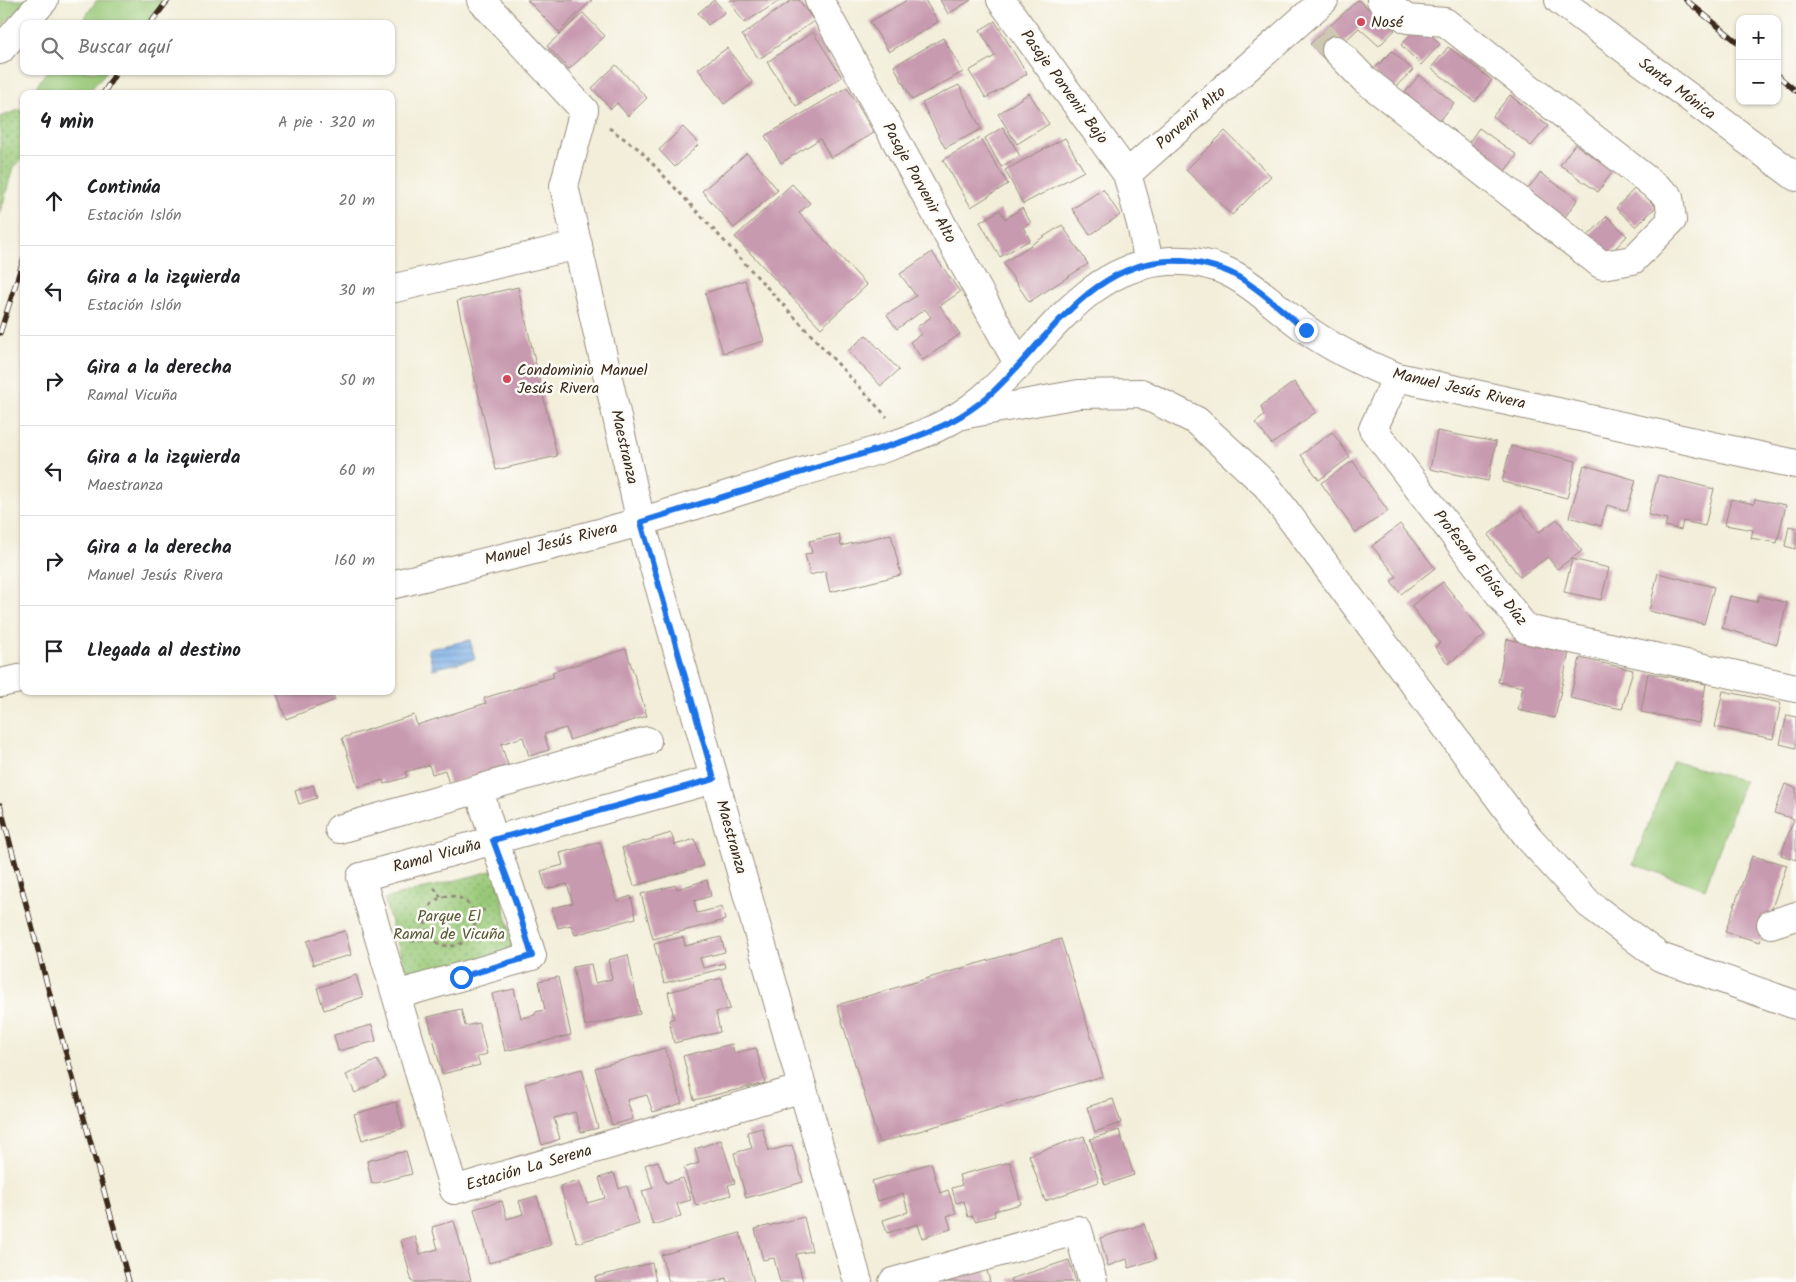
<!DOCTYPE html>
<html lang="es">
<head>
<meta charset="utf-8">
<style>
	:root { --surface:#fff; --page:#f6f6f6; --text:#202124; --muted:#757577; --line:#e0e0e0 }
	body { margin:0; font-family:Kalam,sans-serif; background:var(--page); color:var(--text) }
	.controls { position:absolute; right:15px; top:15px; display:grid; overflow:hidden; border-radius:10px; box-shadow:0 1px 4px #0004 }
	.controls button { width:45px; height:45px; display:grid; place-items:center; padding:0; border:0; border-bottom:1px solid var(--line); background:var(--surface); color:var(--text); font:25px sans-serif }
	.stop { position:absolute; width:15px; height:15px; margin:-11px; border:4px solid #1a73e8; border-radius:50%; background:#fff }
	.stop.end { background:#1a73e8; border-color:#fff; box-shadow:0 1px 5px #0008 }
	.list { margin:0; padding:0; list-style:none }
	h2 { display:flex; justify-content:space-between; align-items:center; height:65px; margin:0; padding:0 20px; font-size:21px }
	h2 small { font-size:16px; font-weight:400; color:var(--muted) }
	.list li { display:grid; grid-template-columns:32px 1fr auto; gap:15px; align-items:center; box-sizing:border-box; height:90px; padding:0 20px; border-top:1px solid var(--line) }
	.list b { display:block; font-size:19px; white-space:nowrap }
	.list p { margin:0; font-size:16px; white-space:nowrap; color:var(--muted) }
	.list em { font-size:16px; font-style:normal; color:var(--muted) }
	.icon { flex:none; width:28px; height:28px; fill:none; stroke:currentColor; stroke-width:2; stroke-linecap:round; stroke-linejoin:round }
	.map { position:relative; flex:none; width:1796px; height:1282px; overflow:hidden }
	.search { position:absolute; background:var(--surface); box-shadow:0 1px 4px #0004; left:20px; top:20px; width:375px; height:55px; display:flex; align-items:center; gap:12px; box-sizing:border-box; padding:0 18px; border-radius:10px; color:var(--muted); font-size:19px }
	.panel { position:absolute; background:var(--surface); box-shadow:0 1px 4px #0004; left:20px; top:90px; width:375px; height:605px; border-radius:10px }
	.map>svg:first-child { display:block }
	.grass { fill:#98c877; stroke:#6a794a }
	.park { fill:url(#park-dots); stroke:#6a794a }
	.water { fill:url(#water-rules); stroke:#596a81 }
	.building { fill:#c89aaf }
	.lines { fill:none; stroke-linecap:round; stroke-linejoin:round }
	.minor-tunnel { stroke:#cdc7b4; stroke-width:28; stroke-dasharray:28 14; stroke-linecap:butt }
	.minor-casing { stroke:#968c7c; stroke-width:30 }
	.major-casing { stroke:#968c7c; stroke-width:30 }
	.path { stroke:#968c7c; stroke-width:3; stroke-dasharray:4 4; stroke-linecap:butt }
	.minor { stroke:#fff; stroke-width:28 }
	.major { stroke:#fff; stroke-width:28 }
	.rail-casing { stroke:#3b2a1e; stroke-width:5.5 }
	.rail { stroke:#fdfcf7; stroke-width:4; stroke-dasharray:11; stroke-linecap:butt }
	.route { stroke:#1a73e8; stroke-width:6 }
	.poi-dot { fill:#d1495b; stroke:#fdfcf7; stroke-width:2 }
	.labels { text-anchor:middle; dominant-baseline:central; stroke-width:5; stroke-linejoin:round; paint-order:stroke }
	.poi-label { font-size:16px; fill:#3b2a1e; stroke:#fdfcf7; text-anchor:start }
	.street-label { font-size:16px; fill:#3b2a1e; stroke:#fdfcf7 }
	.park-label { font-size:16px; fill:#575939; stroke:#fdfcf7 }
</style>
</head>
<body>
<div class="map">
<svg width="1796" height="1282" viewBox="0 0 1796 1282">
	<defs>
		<pattern id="park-dots" width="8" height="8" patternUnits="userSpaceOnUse" patternTransform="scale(1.25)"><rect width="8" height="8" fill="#98c877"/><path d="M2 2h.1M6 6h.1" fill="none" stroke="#7da361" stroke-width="1.8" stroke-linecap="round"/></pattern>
		<pattern id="water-rules" width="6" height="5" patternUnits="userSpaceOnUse" patternTransform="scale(1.25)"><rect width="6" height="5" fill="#77abe4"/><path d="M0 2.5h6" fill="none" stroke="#638bb8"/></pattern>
	</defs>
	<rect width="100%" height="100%" fill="#fdfcf7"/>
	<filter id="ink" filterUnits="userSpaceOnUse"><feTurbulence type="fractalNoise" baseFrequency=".02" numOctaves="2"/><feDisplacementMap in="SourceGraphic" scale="10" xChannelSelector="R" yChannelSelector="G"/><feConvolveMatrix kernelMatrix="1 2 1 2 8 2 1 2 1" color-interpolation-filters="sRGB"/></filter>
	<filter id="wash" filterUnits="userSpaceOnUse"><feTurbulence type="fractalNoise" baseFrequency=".0096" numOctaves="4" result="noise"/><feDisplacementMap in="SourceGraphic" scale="20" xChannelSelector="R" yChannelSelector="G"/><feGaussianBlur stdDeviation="1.12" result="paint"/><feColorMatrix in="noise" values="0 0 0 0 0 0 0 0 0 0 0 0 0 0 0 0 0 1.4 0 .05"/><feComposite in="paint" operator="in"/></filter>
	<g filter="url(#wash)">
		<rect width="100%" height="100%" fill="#f2eeda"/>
		<path class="grass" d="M0 0H27L0 28Z
			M97 0H168L148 24H80Z
			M47 71H107L87 94H31Z
			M1673 761 1744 781 1705 889 1633 864Z"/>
		<path class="park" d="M19 110 24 112V157L13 167 0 215V117Z
			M495 870 515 952 408 979 384 899Z"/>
		<path class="water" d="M470 640 475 659 433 669 428 649Z"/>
		<g id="blocks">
			<path class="building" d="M527 0H592L559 32Z
				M714 0 725 12 708 25 698 13Z
				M729 0H781L744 23Z
				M792 0H799L814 21 759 59 742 35Z
				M907 0H925L938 22 889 52 870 22Z
				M940 0H971L948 14Z
				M1358 0 1395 30 1379 46 1359 28 1325 60 1310 44Z
				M583 13 605 36 569 69 547 46Z
				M995 21 1027 74 986 98 969 71 995 56 980 30Z
				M1420 24 1440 44 1421 65 1401 45Z
				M813 32 842 77 796 106 767 62Z
				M943 38 963 72 912 100 894 66Z
				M1448 47 1492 80 1475 102 1431 68Z
				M727 48 753 83 724 104 698 69Z
				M1392 51 1413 70 1392 90 1372 71Z
				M616 65 647 98 628 116 617 103 611 109 592 88Z
				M1419 75 1454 103 1435 127 1400 99Z
				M959 85 981 129 945 148 922 103Z
				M847 87 874 133 831 158 820 139 781 163 765 136Z
				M1029 93 1049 124 1017 144 998 114Z
				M1510 95 1548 126 1531 146 1493 116Z
				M683 127 699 144 675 167 659 150Z
				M1003 127 1020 156 1001 167 985 138Z
				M1479 128 1517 155 1502 175 1464 149Z
				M1225 131 1271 176 1232 215 1186 170Z
				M980 138 1008 184 971 207 943 160Z
				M1065 138 1084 171 1023 204 1005 170Z
				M1575 144 1613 171 1598 192 1560 165Z
				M747 153 778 190 734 228 702 191Z
				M1540 173 1578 199 1563 220 1525 193Z
				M792 184 810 203 799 213 867 285 821 328 735 237Z
				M1636 187 1656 207 1636 227 1616 208Z
				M1103 189 1120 215 1090 235 1072 209Z
				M1022 208 1031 223 1023 227 1030 240 1000 257 980 222 1000 210 1005 219Z
				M1607 216 1627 236 1607 257 1587 237Z
				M1062 225 1088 264 1029 302 1003 263Z
				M932 252 960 292 940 306 960 334 923 360 910 342 921 334 917 327 931 317 925 309 897 329 887 315 916 296 900 274Z
				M745 280 764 341 723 353 705 293Z
				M518 287 557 456 496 470 457 301Z
				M866 335 899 370 881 386 848 351Z
				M1294 382 1316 412 1272 444 1255 423 1264 416 1261 406Z
				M1437 431 1496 442 1488 481 1430 469Z
				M1332 432 1350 457 1319 480 1301 455Z
				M1511 446 1576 461 1567 498 1502 482Z
				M1353 461 1388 511 1356 533 1321 483Z
				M1584 465 1636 480 1627 511 1607 505 1601 526 1569 517Z
				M1658 475 1714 489 1705 526 1683 521 1681 530 1665 526 1667 519 1648 515Z
				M1731 499 1754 504 1755 499 1786 505 1777 543 1751 538 1753 530 1725 525Z
				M1521 510 1538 533 1557 519 1582 551 1557 569 1548 557 1520 577 1488 535Z
				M1400 524 1435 568 1401 594 1391 581 1397 577 1372 546Z
				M1789 526 1796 528V549L1785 546Z
				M839 534 841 546 891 534 901 575 830 592 825 571 810 575 805 554 812 553 809 541Z
				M1572 559 1609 568 1601 600 1564 592Z
				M1658 573 1714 587 1704 624 1649 611Z
				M1443 582 1485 635 1448 664 1435 647 1440 643 1411 606Z
				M1730 596 1757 602 1759 596 1787 603 1777 644 1722 628Z
				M1507 639 1569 652 1555 718 1518 710 1523 687 1498 682Z
				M626 649 647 716 569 740 566 728 544 734 549 750 529 756 523 737 501 744 508 765 449 784 445 770 432 774 429 765 405 772 407 777 384 784 383 780 358 787 342 738 414 715 417 725 486 703 484 698 554 677 552 672Z
				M1580 658 1633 670 1622 709 1570 698Z
				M1648 673 1706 684 1699 723 1641 712Z
				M276 691H331L335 700 286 719Z
				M1723 691 1781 703 1773 739 1715 727Z
				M1787 715 1796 717V748L1780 744Z
				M1785 784 1796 788V860L1781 855 1794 819 1774 813Z
				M313 785 317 798 299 804 295 791Z
				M671 833 675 845 695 839 703 866 634 886 622 848Z
				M600 842 617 901 631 896 636 918 575 935 571 925 558 928 552 908 573 903 567 884 546 889 541 871 563 865 560 853Z
				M1752 856 1787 865 1760 942 1725 932Z
				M707 880 711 896 694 901 697 913 722 907 725 920 653 939 641 894 676 885 677 889Z
				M345 931 351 955 313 965 307 941Z
				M683 937 685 946 721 937 725 952 700 958 703 968 724 963 725 968 664 983 654 944Z
				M1061 939 1103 1076 879 1143 837 1005Z
				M628 955 640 1014 585 1026 573 967 591 964 595 983 612 979 608 960Z
				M356 975 363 997 324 1010 317 988Z
				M558 977 571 1035 505 1051 492 994 514 989 521 1018 535 1015V1012L545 1010 539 981Z
				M722 978 730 1009 716 1012 720 1032 674 1043 669 1020 674 1018 668 992Z
				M461 1009 465 1026 479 1023 487 1054 477 1057 480 1065 442 1074 428 1017Z
				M372 1025 376 1041 338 1051 334 1035Z
				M732 1044 734 1053 756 1048 765 1083 694 1100 683 1056Z
				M665 1048 682 1103 653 1112 647 1095 627 1100 633 1119 612 1125 595 1068Z
				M377 1060 386 1077 355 1093 346 1075Z
				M582 1069 598 1128 581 1132 575 1112 554 1118 560 1139 542 1145 525 1084Z
				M1113 1099 1121 1123 1095 1132 1087 1107Z
				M396 1102 403 1128 362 1140 354 1114Z
				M762 1128 769 1151 792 1145 803 1182 746 1198 734 1153 752 1148 747 1132Z
				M1119 1130 1134 1175 1105 1185 1090 1139Z
				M1084 1136 1099 1182 1045 1201 1029 1155Z
				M721 1140 735 1183 728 1185 731 1195 696 1206 684 1168 699 1163 695 1149Z
				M406 1151 412 1174 372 1184 367 1161Z
				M658 1161 666 1183 683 1178 691 1200 677 1204 681 1216 653 1225 642 1191 653 1188 645 1165Z
				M1010 1162 1021 1204 994 1211 995 1216 975 1221 973 1216 968 1217 964 1201 956 1203 952 1188 962 1185 959 1175Z
				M931 1163 940 1193 948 1190 956 1213 947 1216 951 1229 922 1238 918 1224 887 1233 883 1220 908 1212 903 1193 878 1201 872 1181Z
				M614 1173 619 1189 627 1186 639 1224 577 1243 560 1186 579 1181 587 1203 605 1198 599 1178Z
				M537 1196 551 1245 489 1263 474 1209 502 1201 507 1219 523 1214 519 1201Z
				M804 1217 812 1251 796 1254 803 1282H780L774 1258 763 1260 755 1229Z
				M454 1221 471 1280 464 1282H412L401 1240 415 1236 420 1254 438 1249 432 1227Z
				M1144 1224 1156 1259 1129 1268 1127 1259 1108 1266 1100 1238Z
				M740 1233 754 1282H727L726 1278 713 1282H669L661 1255Z
				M1069 1260 1076 1282H1011L1010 1279Z
				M652 1263 656 1282H596L595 1277Z
				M986 1267 990 1282H938Z"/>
		</g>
	</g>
	<g filter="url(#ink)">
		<use href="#blocks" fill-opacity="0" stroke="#968c7c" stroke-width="1"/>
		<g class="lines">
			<path class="minor-tunnel" d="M1320 35 1336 50"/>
			<g class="minor-casing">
				<path id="minor" d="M481 0 584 110 564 186 641 522 858 1282
					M819 0 1019 365
					M1001 0 1127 174
					M1559 0 1796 177
					M1336 50 1364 79 1602 265 1633 260 1672 220 1669 197 1445 22 1407 19 1381 0
					M1149 263 1141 224 1127 174 1324 0
					M391 289 578 245
					M1397 377 1373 429 1526 629 1796 688
					M962 415 1079 394 1141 393 1197 421 1266 485 1528 837 1589 904 1660 957 1796 1005
					M714 779 361 877 454 1190 803 1088
					M339 829 647 741
					M1771 924 1796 916
					M396 995 532 956C515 900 494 845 479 789
					M893 1282 1078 1230 1093 1282"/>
			</g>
			<g class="major-casing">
				<path id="major" d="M0 50 44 0
					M391 585C475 564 560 545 643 521 691 507 740 491 788 476 841 460 899 448 948 422 1031 379 1069 265 1170 261 1235 258 1260 297 1307 330 1335 350 1365 364 1397 377L1796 464
					M0 683 24 678"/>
			</g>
			<path class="path" d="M609 128 640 150 887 417
				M434 888 441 897
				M425 921a25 25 0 1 1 50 0a25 25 0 1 1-50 0Z
				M474 912 485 910
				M411 941 432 938"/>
			<use href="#minor" class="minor"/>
			<use href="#major" class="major"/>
			<g class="rail-casing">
				<path id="rail" d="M1686 0 1740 44
					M150 24 168 0
					M1777 75 1796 91
					M103 94 117 71
					M0 333 24 258
					M0 805 47 984 129 1282"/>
			</g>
			<use href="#rail" class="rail"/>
		</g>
	</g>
	<g class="lines" filter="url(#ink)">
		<path class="route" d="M461 977 532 956 517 905 493 840 714 779 641 522C704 503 768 483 831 463 865 453 901 444 933 430 959 419 983 403 1002 383 1054 330 1099 256 1182 261 1202 263 1223 267 1240 278 1264 292 1284 313 1306 330"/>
	</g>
	<g class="poi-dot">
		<circle cx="1361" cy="22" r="5"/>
		<circle cx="507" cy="379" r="5"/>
	</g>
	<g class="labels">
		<g class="poi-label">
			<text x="1371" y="22">Nosé</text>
			<text x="517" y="370">Condominio Manuel<tspan x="517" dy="18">Jesús Rivera</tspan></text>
		</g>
		<g class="street-label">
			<text transform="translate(1064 87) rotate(54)">Pasaje Porvenir Bajo</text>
			<text transform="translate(1677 89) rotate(37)">Santa Mónica</text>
			<text transform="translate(1191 118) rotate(-41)">Porvenir Alto</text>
			<text transform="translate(919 183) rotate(61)">Pasaje Porvenir Alto</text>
			<text transform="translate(1459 389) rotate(13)">Manuel Jesús Rivera</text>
			<text transform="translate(624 447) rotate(77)">Maestranza</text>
			<text transform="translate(551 544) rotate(-14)">Manuel Jesús Rivera</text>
			<text transform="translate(1480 568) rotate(52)">Profesora Eloísa Díaz</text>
			<text transform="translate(731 837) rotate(74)">Maestranza</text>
			<text transform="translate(437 856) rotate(-15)">Ramal Vicuña</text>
			<text transform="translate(529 1168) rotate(-16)">Estación La Serena</text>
		</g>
		<g class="park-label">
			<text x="449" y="916">Parque El<tspan x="449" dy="18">Ramal de Vicuña</tspan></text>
		</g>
	</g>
</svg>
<div class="controls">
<button>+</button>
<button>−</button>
</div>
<div class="stop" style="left:461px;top:977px"></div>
<div class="stop end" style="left:1306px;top:330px"></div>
<div class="search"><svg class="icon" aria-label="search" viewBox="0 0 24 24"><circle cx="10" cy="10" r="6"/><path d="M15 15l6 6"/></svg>Buscar aquí</div>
<section class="panel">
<h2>4 min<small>A pie · 320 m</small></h2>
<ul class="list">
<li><svg class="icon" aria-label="ahead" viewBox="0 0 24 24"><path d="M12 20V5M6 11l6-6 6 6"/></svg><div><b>Continúa</b><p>Estación Islón</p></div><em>20 m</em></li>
<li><svg class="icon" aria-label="left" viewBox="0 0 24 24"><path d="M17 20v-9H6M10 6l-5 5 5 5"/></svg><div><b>Gira a la izquierda</b><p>Estación Islón</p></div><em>30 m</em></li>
<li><svg class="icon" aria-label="right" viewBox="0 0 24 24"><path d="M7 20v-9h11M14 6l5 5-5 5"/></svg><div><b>Gira a la derecha</b><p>Ramal Vicuña</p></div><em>50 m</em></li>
<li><svg class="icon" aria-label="left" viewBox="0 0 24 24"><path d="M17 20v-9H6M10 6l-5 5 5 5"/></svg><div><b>Gira a la izquierda</b><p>Maestranza</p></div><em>60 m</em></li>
<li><svg class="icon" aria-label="right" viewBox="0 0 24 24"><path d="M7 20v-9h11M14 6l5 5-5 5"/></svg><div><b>Gira a la derecha</b><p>Manuel Jesús Rivera</p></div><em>160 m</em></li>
<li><svg class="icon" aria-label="arrive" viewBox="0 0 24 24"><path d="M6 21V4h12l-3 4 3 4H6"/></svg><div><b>Llegada al destino</b></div></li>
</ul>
</section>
</div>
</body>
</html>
